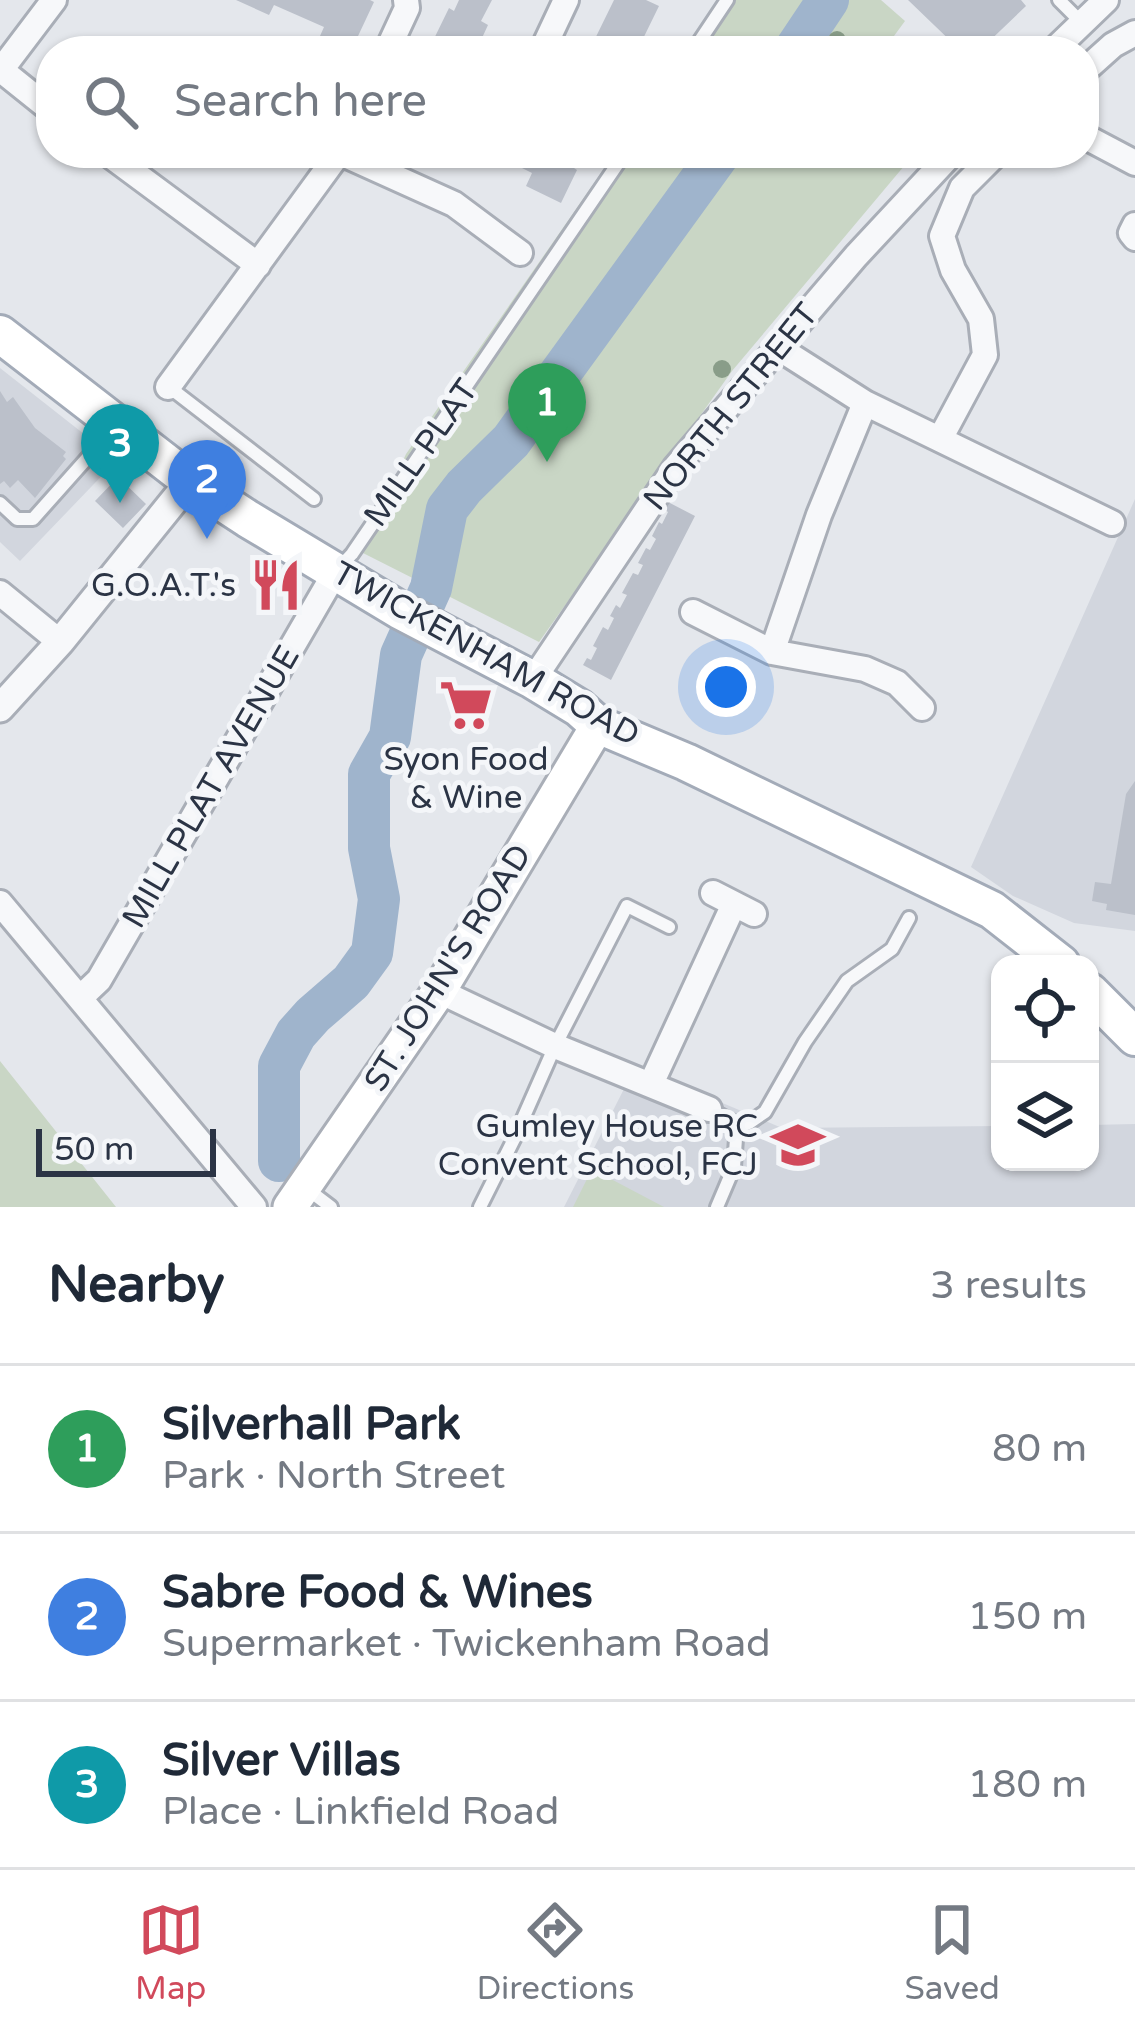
<!DOCTYPE html>
<html lang="en">
<head>
<meta charset="utf-8">
<style>
	:root { --surface:#fff; --page:#f2f2f3; --text:#1f2937; --muted:#747a83; --line:#e0e1e3; --accent:#d1495b }
	body { margin:0; font-family:"Varela Round",sans-serif; background:var(--page); color:var(--text) }
	.controls { position:absolute; right:36px; bottom:36px; display:grid; overflow:hidden; border-radius:24px; box-shadow:0 3px 9px #0004 }
	.controls button { width:108px; height:108px; display:grid; place-items:center; padding:0; border:0; border-bottom:3px solid var(--line); background:var(--surface); color:var(--text); font:60px sans-serif }
	.scale { position:absolute; left:36px; bottom:30px; width:180px; box-sizing:border-box; padding-left:12px; border:6px solid #2b3445; border-top:0; font-size:33px; line-height:42px; white-space:nowrap; color:#2b3445; -webkit-text-stroke:9px #f4f6f9; paint-order:stroke }
	.you { position:absolute; left:726px; top:687px; width:42px; height:42px; margin:-30px; border:9px solid #fff; border-radius:50%; background:#1a73e8; box-shadow:0 0 0 18px #1a73e833 }
	.badge { display:grid; place-items:center; width:78px; height:78px; border-radius:50%; background:var(--accent); color:#fff; font-size:39px; font-weight:700 }
	.pin { position:absolute; translate:-50% -99px; filter:drop-shadow(0 3px 6px #0008) }
	.pin::after { content:''; position:absolute; top:63px; width:42px; height:36px; background:inherit; clip-path:polygon(0 0,100% 0,50% 100%) }
	.list { margin:0; padding:0; list-style:none }
	h2 { display:flex; justify-content:space-between; align-items:center; height:156px; margin:0; padding:0 48px; font-size:51px }
	h2 small { font-size:39px; font-weight:400; color:var(--muted) }
	.list li { display:grid; grid-template-columns:78px 1fr auto; gap:36px; align-items:center; box-sizing:border-box; height:168px; padding:0 48px; border-top:3px solid var(--line) }
	.list b { display:block; font-size:45px; white-space:nowrap }
	.list p { margin:0; font-size:39px; white-space:nowrap; color:var(--muted) }
	.list em { font-size:39px; font-style:normal; color:var(--muted) }
	.icon { flex:none; width:66px; height:66px; fill:none; stroke:currentColor; stroke-width:2; stroke-linecap:round; stroke-linejoin:round }
	.map { position:relative; flex:none; width:1135px; height:1207px; overflow:hidden }
	.search { position:absolute; background:var(--surface); box-shadow:0 3px 9px #0004; left:36px; right:36px; top:36px; height:132px; display:flex; align-items:center; gap:30px; box-sizing:border-box; padding:0 42px; border-radius:48px; color:var(--muted); font-size:45px }
	.sheet { height:660px; background:var(--surface) }
	nav { display:flex; justify-content:space-around; align-items:center; box-sizing:border-box; height:168px; border-top:3px solid var(--line); background:var(--surface); font-size:33px; color:var(--muted) }
	nav a { display:grid; justify-items:center; gap:6px }
	nav .on { color:var(--accent) }
	.map>svg:first-child { display:block }
	.built { fill:#d2d6de }
	.green { fill:#c9d6c5 }
	.lines { fill:none; stroke-linecap:round; stroke-linejoin:round }
	.river { stroke:#9fb4cc; stroke-width:42 }
	.building { fill:#bbc0ca }
	.service-casing { stroke:#a9aeb7; stroke-width:18 }
	.minor-casing { stroke:#a9aeb7; stroke-width:30 }
	.tertiary-casing { stroke:#a9aeb7; stroke-width:33 }
	.secondary-casing { stroke:#a9aeb7; stroke-width:39 }
	.primary-casing { stroke:#a3abb8; stroke-width:42 }
	.service { stroke:#f7f8fa; stroke-width:12 }
	.minor { stroke:#f7f8fa; stroke-width:24 }
	.tertiary { stroke:#f7f8fa; stroke-width:27 }
	.secondary { stroke:#fff; stroke-width:33 }
	.primary { stroke:#fff; stroke-width:36 }
	.tree { fill:#899d89 }
	.labels { text-anchor:middle; dominant-baseline:central; stroke-width:10; stroke-linejoin:round; paint-order:stroke }
	.street-label { font-size:33px; fill:#2b3445; stroke:#f4f6f9 }
	.poi-label { font-size:33px; fill:#2b3445; stroke:#f4f6f9; text-anchor:end }
</style>
</head>
<body>
<div class="map">
<svg width="1135" height="1207" viewBox="0 0 1135 1207">
	<rect width="100%" height="100%" fill="#e4e7ec"/>
	<path class="built" d="M0 368 117 460 20 561 0 542Z
		M1135 499V931L1074 923 1013 896 971 867Z
		M627 1083 713 1099 782 1128 1000 1126V1162H1090V1125L1135 1124V1207H564Z"/>
	<path class="green" d="M718 0H881L905 21 883 51H686Z
		M615 153H915L732 371 539 642 361 552 406 454Z
		M0 1061 116 1207H0Z
		M592 1169 664 1207H573Z"/>
	<g class="lines">
		<path class="river" d="M794 51 828 0
			M279 1161V1066L296 1034 313 1015 351 982 372 953 379 899 369 848V774L390 737 401 655 431 588 447 509 464 487 511 441 720 153"/>
	</g>
	<path class="building" d="M236 0H370L374 2 351 51H307L311 43 316 45 324 27 274 5 269 15Z
		M459 0H492L481 21 488 25 476 51H428L449 8 454 11Z
		M614 0H646L659 6 637 51H589Z
		M908 0H1021L1026 6 979 51H961Z
		M492 153H577L571 166 577 170 561 203 526 186 532 173Z
		M0 391 7 402 13 397 35 428 66 452 63 456 66 459 35 498 18 480 10 488 4 481 0 484Z
		M118 477 146 504 123 528 95 501Z
		M668 502 695 516 611 680 583 665 587 658 591 660 597 648 593 646 603 627 608 630 614 618 610 616 616 605 620 608 627 595 622 593 633 573 638 575 643 565 638 563 646 548 650 550 656 539 652 536 659 522 662 524 668 512 665 510Z
		M1135 781V915L1106 910 1107 904 1092 901 1095 882 1111 884 1126 794Z"/>
	<g class="lines">
		<g class="service-casing">
			<path id="service" d="M1059 0 1082 23
				M693 51 727 0
				M169 387 314 499
				M0 503 17 519H33L114 428
				M337 570 352 554 625 153
				M709 1109 737 1124 734 1167 717 1207
				M737 1124 749 1123 765 1112 805 1042 847 981 892 949 909 918
				M306 1188 331 1207
				M480 1207 514 1139 555 1046 627 906 669 927"/>
		</g>
		<g class="minor-casing">
			<path id="minor" d="M387 51 407 8 406 0
				M542 51 566 0
				M1053 51 1106 0
				M0 69 51 110
				M1 70 54 0
				M1084 71 1113 45 1135 33
				M1084 136 1135 163
				M107 153 258 265
				M341 153 454 204 520 253
				M1135 225 1131 233 1135 238
				M777 347 865 403 1112 523
				M168 387 339 153
				M865 403 819 515 772 652 865 669 897 683 922 708
				M940 439 985 355 981 319 953 270 942 236 962 188 997 153
				M0 593 60 642
				M693 612 772 652
				M533 680 675 468 856 256 952 153
				M713 893 754 914
				M0 903 254 1207
				M439 991 555 1046 709 1109
				M80 998 99 980 336 571
				M651 1084 734 904"/>
		</g>
		<g class="tertiary-casing">
			<path id="tertiary" d="M0 708 60 642 190 481"/>
		</g>
		<g class="secondary-casing">
			<path id="secondary" d="M290 1207 439 991 598 725"/>
		</g>
		<g class="primary-casing">
			<path id="primary" d="M0 334 190 481 248 519 401 611 533 680 579 708 598 725 686 762 992 910 1061 964
				M1090 992 1135 1037"/>
		</g>
		<use href="#service" class="service"/>
		<use href="#minor" class="minor"/>
		<use href="#tertiary" class="tertiary"/>
		<use href="#secondary" class="secondary"/>
		<use href="#primary" class="primary"/>
	</g>
	<g class="tree">
		<circle cx="837" cy="40" r="9"/>
		<circle cx="722" cy="369" r="9"/>
	</g>
	<defs>
		<g id="restaurant-bare" transform="scale(4.14)"><path d="M-5-6h1v4h1v-4h1v4h1v-4h1v5L-1.5 .5V6h-2V.5L-5-1ZM5-6V6H3V1.5H1.5Q1.5-4 5-6Z" fill="#d1495b" stroke="#f4f6f9" stroke-width="2.5" paint-order="stroke"/></g>
		<g id="supermarket-bare" transform="scale(4.14)"><path d="M-6-5.5h2.5l.6 2H6L4.5 2H-2.5L-4.4-4H-6ZM-1.5 3.2a1.3 1.3 0 1 0 .1 0ZM3 3.2a1.3 1.3 0 1 0 .1 0Z" fill="#d1495b" stroke="#f4f6f9" stroke-width="2.5" paint-order="stroke"/></g>
		<g id="school-bare" transform="scale(4.14)"><path d="M0-5L7-2L0 1L-7-2ZM-4 1L0 2.5L4 1V4Q0 6-4 4Z" fill="#d1495b" stroke="#f4f6f9" stroke-width="2.5" paint-order="stroke"/></g>
	</defs>
	<g fill-rule="evenodd">
		<use href="#restaurant-bare" x="276" y="585"/>
		<use href="#supermarket-bare" x="466" y="705"/>
		<use href="#school-bare" x="798" y="1145"/>
	</g>
	<g class="labels">
		<g class="street-label">
			<text transform="translate(731 407) rotate(-51)">NORTH STREET</text>
			<text transform="translate(421 453) rotate(-55)">MILL PLAT</text>
			<text transform="translate(486 654) rotate(29)">TWICKENHAM ROAD</text>
			<text transform="translate(211 787) rotate(-60)">MILL PLAT AVENUE</text>
			<text transform="translate(448 968) rotate(-58)">ST. JOHN'S ROAD</text>
		</g>
		<g class="poi-label">
			<text x="236" y="585">G.O.A.T.'s</text>
			<text x="466" y="759" text-anchor="middle">Syon Food<tspan x="466" dy="38">&amp; Wine</tspan></text>
			<text x="758" y="1126">Gumley House RC<tspan x="758" dy="38">Convent School, FCJ</tspan></text>
		</g>
	</g>
</svg>
<div class="controls">
<button><svg class="icon" aria-label="locate" viewBox="0 0 24 24"><circle cx="12" cy="12" r="6"/><path d="M12 2v4M12 18v4M2 12h4M18 12h4"/></svg></button>
<button><svg class="icon" aria-label="layers" viewBox="0 0 24 24"><path d="M12 4l9 5-9 5-9-5zM3 14l9 5 9-5"/></svg></button>
</div>
<div class="scale">50 m</div>
<div class="you"></div>
<div class="pin badge" style="left:547px;top:462px;background:#2e9e5b">1</div>
<div class="pin badge" style="left:207px;top:539px;background:#3f7fe0">2</div>
<div class="pin badge" style="left:120px;top:503px;background:#0f9aa8">3</div>
<div class="search"><svg class="icon" aria-label="search" viewBox="0 0 24 24"><circle cx="10" cy="10" r="6"/><path d="M15 15l6 6"/></svg>Search here</div>
</div>
<section class="sheet">
<h2>Nearby<small>3 results</small></h2>
<ul class="list">
<li><span class="badge" style="background:#2e9e5b">1</span><div><b>Silverhall Park</b><p>Park · North Street</p></div><em>80 m</em></li>
<li><span class="badge" style="background:#3f7fe0">2</span><div><b>Sabre Food &amp; Wines</b><p>Supermarket · Twickenham Road</p></div><em>150 m</em></li>
<li><span class="badge" style="background:#0f9aa8">3</span><div><b>Silver Villas</b><p>Place · Linkfield Road</p></div><em>180 m</em></li>
</ul>
</section>
<nav>
<a class="on"><svg class="icon" aria-label="map" viewBox="0 0 24 24"><path d="M3 6l6-2 6 2 6-2v14l-6 2-6-2-6 2zM9 4v14M15 6v14"/></svg>Map</a>
<a><svg class="icon" aria-label="directions" viewBox="0 0 24 24"><path d="M12 3l9 9-9 9-9-9zM9 14v-3h6M13 9l2 2-2 2"/></svg>Directions</a>
<a><svg class="icon" aria-label="saved" viewBox="0 0 24 24"><path d="M7 4h10v16l-5-4-5 4z"/></svg>Saved</a>
</nav>
</body>
</html>
